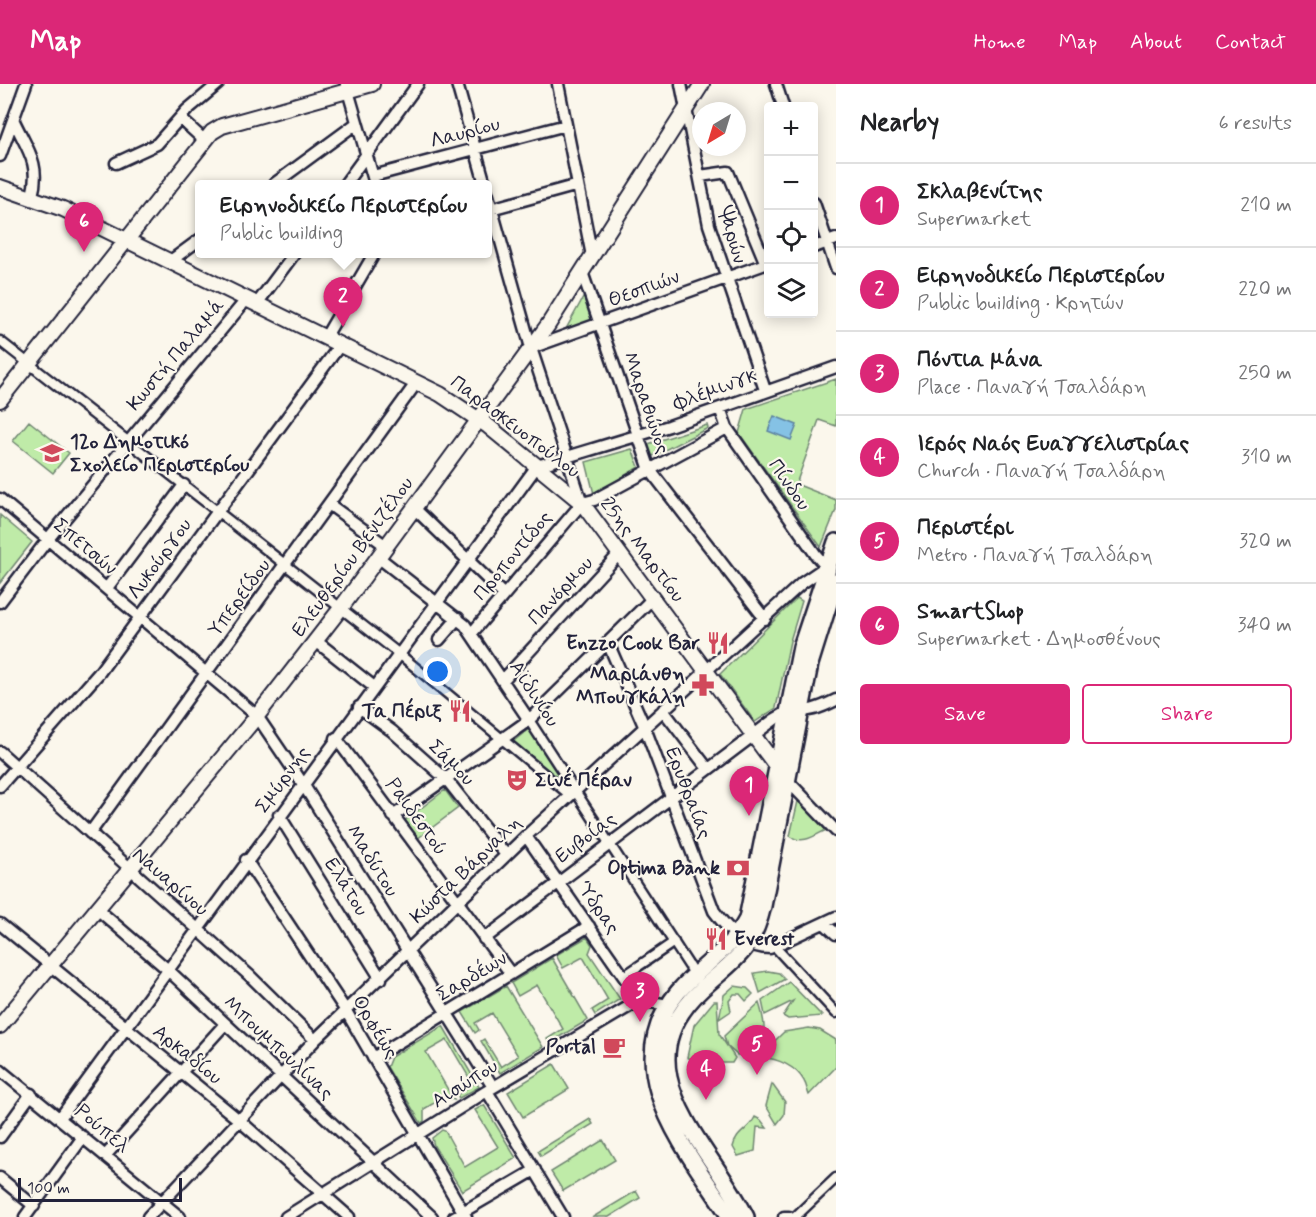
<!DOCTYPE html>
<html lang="en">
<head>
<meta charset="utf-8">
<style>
	:root { --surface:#fff; --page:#f6f6f6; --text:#202124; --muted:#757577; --line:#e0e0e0; --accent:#db2777 }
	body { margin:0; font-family:Mynerve,sans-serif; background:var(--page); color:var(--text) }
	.controls { position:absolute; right:18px; top:18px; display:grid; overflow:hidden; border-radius:6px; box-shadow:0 3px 15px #0003 }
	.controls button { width:54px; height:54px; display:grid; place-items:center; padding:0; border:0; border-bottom:2px solid var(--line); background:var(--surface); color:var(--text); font:30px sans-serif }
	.compass { position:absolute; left:692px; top:18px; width:54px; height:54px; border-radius:50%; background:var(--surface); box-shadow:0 3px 15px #0003; rotate:218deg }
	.scale { position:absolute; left:18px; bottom:15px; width:164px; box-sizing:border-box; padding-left:6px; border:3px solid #22223b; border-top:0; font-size:16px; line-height:21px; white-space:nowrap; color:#22223b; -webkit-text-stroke:4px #fbf7ec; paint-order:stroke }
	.you { position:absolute; left:438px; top:588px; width:21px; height:21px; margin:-15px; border:4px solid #fff; border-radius:50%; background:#1a73e8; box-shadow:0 0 0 9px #1a73e833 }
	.badge { display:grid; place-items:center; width:39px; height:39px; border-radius:50%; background:var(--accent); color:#fff; font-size:20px; font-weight:700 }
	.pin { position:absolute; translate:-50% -50px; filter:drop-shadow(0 2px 3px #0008) }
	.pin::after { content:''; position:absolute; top:32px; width:21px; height:18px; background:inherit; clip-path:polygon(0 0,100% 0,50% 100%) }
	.popup { position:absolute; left:195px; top:96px; width:297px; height:78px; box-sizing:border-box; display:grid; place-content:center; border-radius:6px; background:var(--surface); filter:drop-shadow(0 2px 4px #0005); font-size:20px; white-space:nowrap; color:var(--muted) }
	.popup b { font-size:22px; color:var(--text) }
	.popup::after { content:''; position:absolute; left:50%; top:100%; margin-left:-12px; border:12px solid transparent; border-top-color:var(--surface) }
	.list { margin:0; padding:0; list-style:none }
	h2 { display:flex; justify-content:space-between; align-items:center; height:78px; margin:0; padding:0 24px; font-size:26px }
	h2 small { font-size:20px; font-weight:400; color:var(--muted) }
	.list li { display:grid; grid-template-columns:39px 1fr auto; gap:18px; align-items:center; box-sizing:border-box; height:84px; padding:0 24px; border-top:2px solid var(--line) }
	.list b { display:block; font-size:22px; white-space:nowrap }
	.list p { margin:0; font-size:20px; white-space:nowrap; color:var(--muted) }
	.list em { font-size:20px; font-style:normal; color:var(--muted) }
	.actions { display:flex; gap:12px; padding:18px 24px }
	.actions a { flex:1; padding:14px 0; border:2px solid var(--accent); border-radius:6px; text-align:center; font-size:21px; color:var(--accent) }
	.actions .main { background:var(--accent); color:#fff }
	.icon { flex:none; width:33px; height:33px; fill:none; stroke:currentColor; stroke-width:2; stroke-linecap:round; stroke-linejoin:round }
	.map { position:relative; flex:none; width:836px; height:1133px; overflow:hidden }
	header { display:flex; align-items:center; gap:36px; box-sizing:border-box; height:84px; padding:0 30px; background:var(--accent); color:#fff }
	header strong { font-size:28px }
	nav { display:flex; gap:33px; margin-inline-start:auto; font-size:21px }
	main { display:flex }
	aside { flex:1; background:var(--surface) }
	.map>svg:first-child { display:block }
	.green { fill:#bfeba8; stroke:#708672; stroke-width:1.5 }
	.water { fill:#85c2e5; stroke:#5d82a1; stroke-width:1.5 }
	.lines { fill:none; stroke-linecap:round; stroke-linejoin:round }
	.pedestrian-casing { stroke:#22223b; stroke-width:13 }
	.minor-casing { stroke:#22223b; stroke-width:15 }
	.tertiary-casing { stroke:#22223b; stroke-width:18 }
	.secondary-casing { stroke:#22223b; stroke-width:20 }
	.pedestrian { stroke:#fbf7ec; stroke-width:8 }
	.minor { stroke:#fbf7ec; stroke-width:10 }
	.tertiary { stroke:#fbf7ec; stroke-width:14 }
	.secondary { stroke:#fbf7ec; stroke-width:15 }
	.labels { text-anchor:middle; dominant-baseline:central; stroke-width:4.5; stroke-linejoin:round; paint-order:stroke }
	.street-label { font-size:20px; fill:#22223b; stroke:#fbf7ec }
	.poi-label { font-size:20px; font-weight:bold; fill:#22223b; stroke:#fbf7ec; text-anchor:end }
</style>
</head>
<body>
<header>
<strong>Map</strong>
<nav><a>Home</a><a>Map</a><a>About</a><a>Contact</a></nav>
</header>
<main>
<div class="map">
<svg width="836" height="1133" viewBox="0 0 836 1133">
	<rect width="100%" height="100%" fill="#fbf7ec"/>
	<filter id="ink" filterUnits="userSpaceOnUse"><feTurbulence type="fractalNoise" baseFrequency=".0167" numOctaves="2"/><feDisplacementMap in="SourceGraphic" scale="12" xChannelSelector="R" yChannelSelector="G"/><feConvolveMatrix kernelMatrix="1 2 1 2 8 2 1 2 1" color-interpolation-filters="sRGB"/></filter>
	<g filter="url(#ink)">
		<path class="green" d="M583 214H585L592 236 566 245Z
			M836 295V342L819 336 796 400 836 416V426L821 463 739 349 746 325Z
			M29 337 69 369 53 389 13 357Z
			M707 341 708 344 651 373 648 360Z
			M632 365 639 383 594 410 586 378Z
			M0 431 32 458 0 499Z
			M797 514 802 517 790 557 776 624 755 638 720 590Z
			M530 644 565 692 558 697 510 660Z
			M445 706 458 724 417 755 404 737Z
			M798 717 826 746C814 752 803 761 790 752Z
			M587 853 592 861 589 869 620 915 595 931 592 926 608 916 583 873 563 884 556 871Z
			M552 874 588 936 549 959 547 955 563 945 537 901 518 912 511 899Z
			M768 887 779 889 785 895 760 909 754 889Z
			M789 898 822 932 788 935 783 932 793 917 765 931 762 917Z
			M506 902 543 963 500 989 481 957 484 955 501 983 518 972 492 929 475 939 479 946 475 949 462 928Z
			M734 902 747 904 753 910 746 917 740 910H734L729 917 731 927 719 935 724 911Z
			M714 917H717L719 950 735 974 732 979H698L687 973 694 941Z
			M759 919C765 937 769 958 751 970L737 971 727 962 724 952Z
			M443 942 479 1003 459 1014 457 1011 473 1000 447 956 426 968 454 1016 444 1013 424 1025V1037L421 1039 387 983 391 973Z
			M809 944 820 946 836 956V983L809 1011C807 1006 807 1002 804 997 797 983 776 973 761 974L760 971 784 948Z
			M554 980 569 1005 523 1033 508 1008Z
			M772 1000 785 1018 784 1031 777 1040 766 1022Z
			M484 1021 516 1074 462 1107 434 1062 432 1054 442 1046 445 1047 465 1083 498 1063 475 1026Z
			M755 1033 761 1036 767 1044 757 1043 755 1067 738 1072 733 1063C736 1048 749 1046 755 1033Z
			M590 1035 593 1040 541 1072 538 1067Z
			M603 1056 615 1076 563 1107 551 1088Z
			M636 1107 640 1114 609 1133H593Z"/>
		<path class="water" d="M774 332 797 341 791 356 768 347Z"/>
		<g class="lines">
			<g class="pedestrian-casing">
				<path id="pedestrian" d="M0 257 398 569 565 707 575 709
					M529 636 695 891
					M776 864 836 929
					M624 892 674 858
					M795 1133 836 1094"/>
			</g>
			<g class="minor-casing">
				<path id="minor" d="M346 0 375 100
					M457 0 485 100
					M558 0 592 172
					M681 0 709 141 765 306
					M776 0 783 22
					M181 35 204 56
					M14 37C27 65 41 80 32 112
					M0 72 26 0
					M116 79 157 60 187 26 218 0
					M373 92 566 41
					M700 92 728 88 766 180
					M274 100 357 39
					M345 100 418 0
					M487 108 531 264 582 419
					M814 119 836 184
					M487 126 578 101
					M814 163 836 155
					M169 178 199 156
					M582 188 650 386 765 535
					M256 221 294 170
					M325 254 374 170
					M531 264 768 179
					M720 324 727 344 816 471 830 487
					M0 415 257 632 303 700 493 1003
					M582 419 594 416 727 344
					M330 421 386 462
					M414 424 504 511
					M378 473 465 541 529 636
					M107 504 184 401
					M0 518 48 455 246 216
					M472 549 582 419
					M439 556 458 534
					M316 557 374 603
					M608 559 645 644 714 827C727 845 746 864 770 864L836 833
					M503 596 620 469
					M359 623 392 647 447 696 506 771
					M663 626 708 685
					M336 654 511 890
					M0 668 250 892 315 956
					M787 696 836 747
					M0 702 99 589 340 261
					M279 731 381 895
					M393 732 529 636 653 514
					M90 749 417 298
					M526 752 640 916
					M246 776 346 927 466 1133
					M96 824 167 885 432 1133
					M824 839 836 850
					M0 840 239 1036 349 1133
					M484 855 775 635 789 627C807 629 820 624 836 616
					M373 974 589 842
					M0 986 180 1133
					M487 1007 563 1133
					M60 1034 537 382 669 342 836 283
					M0 1053 31 1010
					M105 1072 225 940
					M0 1094 34 1122
					M25 1133 83 1053
					M148 1133 315 956 526 752 802 499 827 482
					M286 1133 487 1007 640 916 668 921
					M454 1133 535 1086
					M784 1133H789"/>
			</g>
			<g class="tertiary-casing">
				<path id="tertiary" d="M0 103 63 125 440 310 488 342 582 419 782 690
					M0 316 212 48 222 42 372 0
					M0 942 257 632 341 524 548 241 702 0"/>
			</g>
			<g class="secondary-casing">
				<path id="secondary" d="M730 1133C688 1067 614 985 678 908 700 882 731 866 747 835L801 563 836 458
					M746 1133C709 1058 616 984 703 904 735 875 752 868 763 822L810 580 836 497"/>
			</g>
			<use href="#pedestrian" class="pedestrian"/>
			<use href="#minor" class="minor"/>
			<use href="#tertiary" class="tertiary"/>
			<use href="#secondary" class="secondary"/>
		</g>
	</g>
	<defs>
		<g id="school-bare" transform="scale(1.8)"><path d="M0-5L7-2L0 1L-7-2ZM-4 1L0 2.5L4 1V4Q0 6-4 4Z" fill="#d1495b" stroke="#fbf7ec" stroke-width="2.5" paint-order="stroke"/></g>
		<g id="restaurant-bare" transform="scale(1.8)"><path d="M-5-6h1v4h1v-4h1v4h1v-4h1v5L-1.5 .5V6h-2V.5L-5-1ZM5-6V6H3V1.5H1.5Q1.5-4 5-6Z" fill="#d1495b" stroke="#fbf7ec" stroke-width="2.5" paint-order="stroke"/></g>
		<g id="pharmacy-bare" transform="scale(1.8)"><path d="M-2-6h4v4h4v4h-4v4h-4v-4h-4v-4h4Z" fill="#d1495b" stroke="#fbf7ec" stroke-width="2.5" paint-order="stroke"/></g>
		<g id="theatre-bare" transform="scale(1.8)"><path d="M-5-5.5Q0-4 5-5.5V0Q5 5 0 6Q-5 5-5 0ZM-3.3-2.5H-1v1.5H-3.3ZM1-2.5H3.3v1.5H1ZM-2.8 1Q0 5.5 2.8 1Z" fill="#d1495b" stroke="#fbf7ec" stroke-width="2.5" paint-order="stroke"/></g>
		<g id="bank-bare" transform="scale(1.8)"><path d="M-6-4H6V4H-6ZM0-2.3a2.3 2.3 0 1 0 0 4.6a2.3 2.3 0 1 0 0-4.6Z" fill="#d1495b" stroke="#fbf7ec" stroke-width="2.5" paint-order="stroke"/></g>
		<g id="cafe-bare" transform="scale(1.8)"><path d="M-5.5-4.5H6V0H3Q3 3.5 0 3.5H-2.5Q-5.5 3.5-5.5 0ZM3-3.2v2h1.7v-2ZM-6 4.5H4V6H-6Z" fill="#d1495b" stroke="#fbf7ec" stroke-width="2.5" paint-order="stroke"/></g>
	</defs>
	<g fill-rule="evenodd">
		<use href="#school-bare" x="52" y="369"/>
		<use href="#restaurant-bare" x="718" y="559"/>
		<use href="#pharmacy-bare" x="703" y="601"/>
		<use href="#restaurant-bare" x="460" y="627"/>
		<use href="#theatre-bare" x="517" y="696"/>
		<use href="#bank-bare" x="738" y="784"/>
		<use href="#restaurant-bare" x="716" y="855"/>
		<use href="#cafe-bare" x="614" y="963"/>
	</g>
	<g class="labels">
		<g class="street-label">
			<text transform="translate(465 49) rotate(-15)">Λαυρίου</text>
			<text transform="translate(732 151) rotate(75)">Ψαρών</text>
			<text transform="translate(644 205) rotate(-20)">Θεσπιών</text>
			<text transform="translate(176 271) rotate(-50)">Κωστή Παλαμά</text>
			<text transform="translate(715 306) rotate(-20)">Φλέμινγκ</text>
			<text transform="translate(646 319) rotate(71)">Μαραθώνος</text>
			<text transform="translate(515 343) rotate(37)">Παρασκευοπούλου</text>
			<text transform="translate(789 401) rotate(55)">Πίνδου</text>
			<text transform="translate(85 463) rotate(40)">Σπετσών</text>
			<text transform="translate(642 466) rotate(53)">25ης Μαρτίου</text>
			<text transform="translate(513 472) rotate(-50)">Προποντίδος</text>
			<text transform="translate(353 473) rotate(-54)">Ελευθερίου Βενιζέλου</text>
			<text transform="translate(160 475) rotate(-54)">Λυκούργου</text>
			<text transform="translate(561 507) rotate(-47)">Πανόρμου</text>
			<text transform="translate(240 514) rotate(-54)">Υπερείδου</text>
			<text transform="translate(534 610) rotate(57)">Αϊδινίου</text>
			<text transform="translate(451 679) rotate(45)">Σάμου</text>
			<text transform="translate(283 696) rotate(-54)">Σμύρνης</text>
			<text transform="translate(688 709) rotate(69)">Ερυθραίας</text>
			<text transform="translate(416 733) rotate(54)">Ραιδεστού</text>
			<text transform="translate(586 754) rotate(-37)">Ευβοίας</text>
			<text transform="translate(372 777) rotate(58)">Μαδύτου</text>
			<text transform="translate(466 786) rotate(-44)">Κώστα Βάρναλη</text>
			<text transform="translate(170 798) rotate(41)">Ναυαρίνου</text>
			<text transform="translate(346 803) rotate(58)">Ελάτου</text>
			<text transform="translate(598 824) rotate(55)">Ύδρας</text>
			<text transform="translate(472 893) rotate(-31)">Σαρδέων</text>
			<text transform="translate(375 943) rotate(59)">Ορφέως</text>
			<text transform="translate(278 964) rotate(43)">Μπουμπουλίνας</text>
			<text transform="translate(187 971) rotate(39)">Αρκαδίου</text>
			<text transform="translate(465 1000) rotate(-32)">Αισώπου</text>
			<text transform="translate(102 1045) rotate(40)">Ρούπελ</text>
		</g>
		<g class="poi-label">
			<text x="70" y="358" text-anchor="start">12ο Δημοτικό<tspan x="70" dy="23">Σχολείο Περιστερίου</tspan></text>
			<text x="700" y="559">Enzzo Cook Bar</text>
			<text x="685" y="590">Μαριάνθη<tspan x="685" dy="23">Μπουγκάλη</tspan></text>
			<text x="442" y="627">Τα Πέριξ</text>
			<text x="535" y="696" text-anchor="start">Σινέ Πέραν</text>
			<text x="720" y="784">Optima Bank</text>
			<text x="734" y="855" text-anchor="start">Everest</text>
			<text x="596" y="963">Portal</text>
		</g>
	</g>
</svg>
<div class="controls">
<button>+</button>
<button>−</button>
<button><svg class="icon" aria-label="locate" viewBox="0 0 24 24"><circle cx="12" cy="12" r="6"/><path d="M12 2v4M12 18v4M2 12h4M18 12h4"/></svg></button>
<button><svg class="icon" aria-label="layers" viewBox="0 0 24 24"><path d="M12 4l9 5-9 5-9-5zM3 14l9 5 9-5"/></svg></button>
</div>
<svg class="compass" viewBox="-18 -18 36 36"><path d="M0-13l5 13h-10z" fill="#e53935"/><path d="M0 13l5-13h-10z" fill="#757577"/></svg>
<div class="scale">100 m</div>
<div class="you"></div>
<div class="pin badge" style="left:749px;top:732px">1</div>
<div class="pin badge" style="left:343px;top:243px">2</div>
<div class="popup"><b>Ειρηνοδικείο Περιστερίου</b>Public building</div>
<div class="pin badge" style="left:640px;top:938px">3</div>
<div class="pin badge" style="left:706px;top:1016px">4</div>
<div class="pin badge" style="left:757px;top:991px">5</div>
<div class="pin badge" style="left:84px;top:168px">6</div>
</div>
<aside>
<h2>Nearby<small>6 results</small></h2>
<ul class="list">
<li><span class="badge">1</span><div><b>Σκλαβενίτης</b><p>Supermarket</p></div><em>210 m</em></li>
<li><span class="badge">2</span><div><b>Ειρηνοδικείο Περιστερίου</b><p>Public building · Κρητών</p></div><em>220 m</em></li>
<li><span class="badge">3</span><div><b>Πόντια μάνα</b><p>Place · Παναγή Τσαλδάρη</p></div><em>250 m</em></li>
<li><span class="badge">4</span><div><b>Ιερός Ναός Ευαγγελιστρίας</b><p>Church · Παναγή Τσαλδάρη</p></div><em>310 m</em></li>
<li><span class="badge">5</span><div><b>Περιστέρι</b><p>Metro · Παναγή Τσαλδάρη</p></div><em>320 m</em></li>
<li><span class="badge">6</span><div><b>SmartShop</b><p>Supermarket · Δημοσθένους</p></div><em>340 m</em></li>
</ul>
<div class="actions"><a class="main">Save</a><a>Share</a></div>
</aside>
</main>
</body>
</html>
